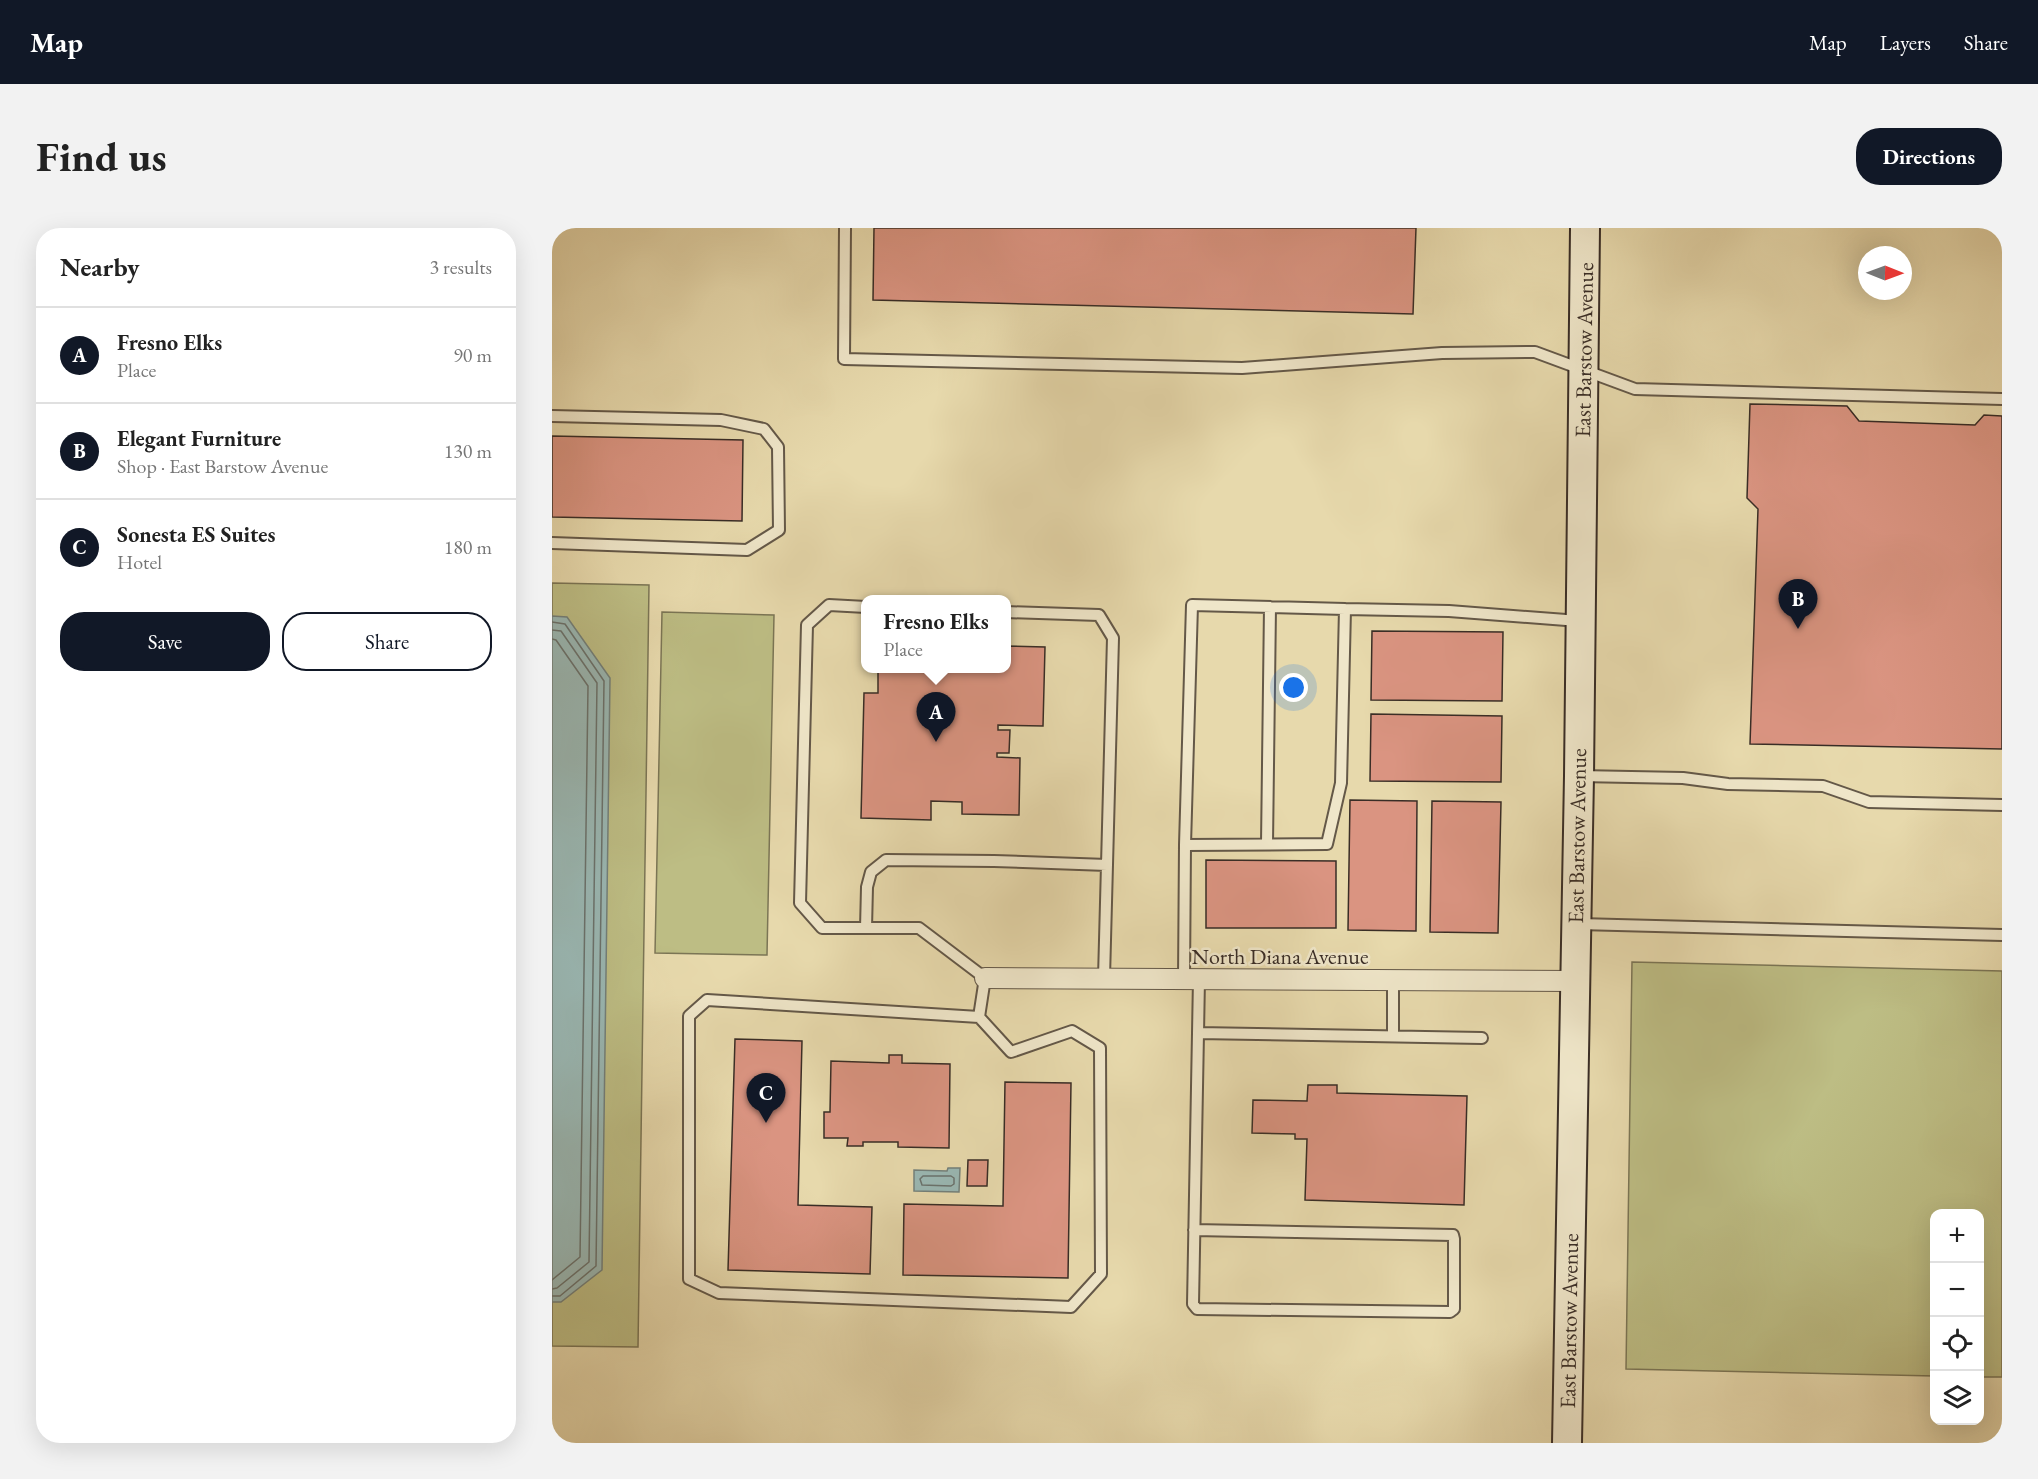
<!DOCTYPE html>
<html lang="en">
<head>
<meta charset="utf-8">
<style>
	:root { --surface:#fff; --page:#f2f2f2; --text:#222; --muted:#767676; --line:#e0e0e0; --accent:#111827 }
	body { margin:0; font-family:"EB Garamond",serif; background:var(--page); color:var(--text) }
	.controls { position:absolute; right:18px; bottom:18px; display:grid; overflow:hidden; border-radius:12px; box-shadow:0 6px 24px #0002 }
	.controls button { width:54px; height:54px; display:grid; place-items:center; padding:0; border:0; border-bottom:2px solid var(--line); background:var(--surface); color:var(--text); font:30px sans-serif }
	.compass { position:absolute; left:1306px; top:18px; width:54px; height:54px; border-radius:50%; background:var(--surface); box-shadow:0 6px 24px #0002; rotate:91deg }
	.you { position:absolute; left:742px; top:460px; width:21px; height:21px; margin:-15px; border:4px solid #fff; border-radius:50%; background:#1a73e8; box-shadow:0 0 0 9px #1a73e833 }
	.badge { display:grid; place-items:center; width:39px; height:39px; border-radius:50%; background:var(--accent); color:#fff; font-size:20px; font-weight:700 }
	.pin { position:absolute; translate:-50% -50px; filter:drop-shadow(0 2px 3px #0008) }
	.pin::after { content:''; position:absolute; top:32px; width:21px; height:18px; background:inherit; clip-path:polygon(0 0,100% 0,50% 100%) }
	.popup { position:absolute; left:309px; top:367px; width:150px; height:78px; box-sizing:border-box; display:grid; place-content:center; border-radius:12px; background:var(--surface); filter:drop-shadow(0 2px 4px #0005); font-size:20px; white-space:nowrap; color:var(--muted) }
	.popup b { font-size:22px; color:var(--text) }
	.popup::after { content:''; position:absolute; left:50%; top:100%; margin-left:-12px; border:12px solid transparent; border-top-color:var(--surface) }
	.list { margin:0; padding:0; list-style:none }
	h2 { display:flex; justify-content:space-between; align-items:center; height:78px; margin:0; padding:0 24px; font-size:26px }
	h2 small { font-size:20px; font-weight:400; color:var(--muted) }
	.list li { display:grid; grid-template-columns:39px 1fr auto; gap:18px; align-items:center; box-sizing:border-box; height:96px; padding:0 24px; border-top:2px solid var(--line) }
	.list b { display:block; font-size:22px; white-space:nowrap }
	.list p { margin:0; font-size:20px; white-space:nowrap; color:var(--muted) }
	.list em { font-size:20px; font-style:normal; color:var(--muted) }
	.actions { display:flex; gap:12px; padding:18px 24px }
	.actions a { flex:1; padding:14px 0; border:2px solid var(--accent); border-radius:24px; text-align:center; font-size:21px; color:var(--accent) }
	.actions .main { background:var(--accent); color:#fff }
	.icon { flex:none; width:33px; height:33px; fill:none; stroke:currentColor; stroke-width:2; stroke-linecap:round; stroke-linejoin:round }
	.map { position:relative; flex:none; width:1450px; height:1215px; overflow:hidden; border-radius:24px }
	header { display:flex; align-items:center; gap:36px; box-sizing:border-box; height:84px; padding:0 30px; background:var(--accent); color:#fff }
	header strong { font-size:28px }
	nav { display:flex; gap:33px; margin-inline-start:auto; font-size:21px }
	.intro { display:flex; align-items:center; justify-content:space-between; box-sizing:border-box; height:144px; padding:0 36px }
	h1 { margin:0; font-size:42px }
	.button { padding:15px 27px; border-radius:24px; background:var(--accent); color:#fff; font-size:21px; font-weight:700 }
	main { display:flex; gap:36px; padding:0 36px }
	aside { flex:1; background:var(--surface); border-radius:24px; box-shadow:0 6px 24px #0002 }
	.map>svg:first-child { display:block }
	.green { fill:#bdbd84; stroke:#7b7555; stroke-width:1.5 }
	.water { fill:#9ab8b4; stroke:#73807b; stroke-width:1.5 }
	.lines { fill:none; stroke-linecap:round; stroke-linejoin:round }
	.shore { stroke:#6a726d; stroke-width:1.5 }
	.building { fill:#da9481; stroke:#392d26; stroke-width:1.5 }
	.service-casing { stroke:#645848; stroke-width:14 }
	.minor-casing { stroke:#645848; stroke-width:22 }
	.secondary-casing { stroke:#392d26; stroke-width:32 }
	.service { stroke:#efe6c9; stroke-width:10 }
	.minor { stroke:#efe6c9; stroke-width:20 }
	.secondary { stroke:#efe6c9; stroke-width:28 }
	.labels { text-anchor:middle; dominant-baseline:central; stroke-width:5; stroke-linejoin:round; paint-order:stroke }
	.street-label { font-size:22px; fill:#392d26; stroke:#efe6c9 }
</style>
</head>
<body>
<header>
<strong>Map</strong>
<nav><a>Map</a><a>Layers</a><a>Share</a></nav>
</header>
<div class="intro"><h1>Find us</h1><a class="button">Directions</a></div>
<main>
<aside>
<h2>Nearby<small>3 results</small></h2>
<ul class="list">
<li><span class="badge">A</span><div><b>Fresno Elks</b><p>Place</p></div><em>90 m</em></li>
<li><span class="badge">B</span><div><b>Elegant Furniture</b><p>Shop · East Barstow Avenue</p></div><em>130 m</em></li>
<li><span class="badge">C</span><div><b>Sonesta ES Suites</b><p>Hotel</p></div><em>180 m</em></li>
</ul>
<div class="actions"><a class="main">Save</a><a>Share</a></div>
</aside>
<div class="map">
<svg width="1450" height="1215" viewBox="0 0 1450 1215">
	<rect width="100%" height="100%" fill="#e7d9ac"/>
	<filter id="stains"><feTurbulence type="fractalNoise" baseFrequency=".00333" numOctaves="4"/><feColorMatrix values="0 0 0 0 .2 0 0 0 0 .09 0 0 0 0 .02 0 0 0 .5 -.17"/></filter>
	<radialGradient id="worn" r=".72"><stop offset=".6" stop-color="#630" stop-opacity="0"/><stop offset="1" stop-color="#630" stop-opacity=".3"/></radialGradient>
	<path class="green" d="M0 355 97 357 86 1119 0 1118Z
		M110 384 222 387 215 727 103 725Z
		M1080 734 1450 743V1149H1428V986H1382V1148L1074 1141Z"/>
	<path class="water" d="M0 388 15 389 58 450 50 1042 9 1074H0Z
		M396 940H408L407 964 362 963V942L395 943Z"/>
	<g class="lines">
		<path class="shore" d="M0 394 13 396 52 453 44 1038 8 1068H0
			M0 402 9 403 45 455 37 1034 5 1060 0 1061
			M0 411 4 412 36 458 28 1029 0 1052
			M371 948H399L402 950V956L399 958 370 957 368 951Z"/>
	</g>
	<path class="building" d="M322 0H864L861 86 321 72Z
		M1198 176 1295 178 1307 193 1423 197 1432 187 1450 188V521L1198 516 1206 281 1195 270Z
		M0 208 191 212 190 293 0 289Z
		M820 403 951 404 950 473 819 472Z
		M454 418 493 419 491 498 446 497V502H458L457 525H445V529L468 530 467 587 410 586V574L379 573V592L309 590 312 465H326V440H454Z
		M819 486 950 488 949 554 818 553Z
		M798 572 865 573 864 703 796 702Z
		M880 573 949 574 946 705 878 704Z
		M654 632 784 633V700H654Z
		M183 811 250 813 246 977 320 979 318 1046 176 1042Z
		M337 827H350V835L398 836 397 920 346 919V914H311V918H295L296 910H272V884H278L279 833 337 835Z
		M453 854 519 855 516 1050 351 1047 352 976 451 978Z
		M756 857H785V865L915 868 912 977 753 972 755 911H743V906L700 905 701 872 755 873Z
		M416 932H436L435 958H415Z"/>
	<g class="lines">
		<g class="service-casing">
			<path id="service" d="M293 0 292 131 690 140 890 125 983 124 1083 161 1450 171
				M0 188 169 192 212 201 226 219 227 302 195 322 0 315
				M314 379 277 377 255 397 248 675 270 700H367L433 750 427 789 459 824 520 803 548 820 549 1046 519 1079 167 1065 137 1051V788L155 772 427 789
				M454 384 547 387 561 410 552 750
				M1027 548 1131 550 1176 556 1271 558 1317 574 1450 577
				M715 616 718 379
				M633 617 640 377 793 381
				M1027 696 1450 707
				M314 700 315 659 319 644 334 632 442 633 555 637
				M632 751 633 617 775 616 789 555 793 381 897 383 1027 393
				M646 805 930 810
				M841 808V753
				M642 1002 901 1007 902 1011V1081L898 1084 645 1081 641 1076 647 751"/>
		</g>
		<g class="minor-casing">
			<path id="minor" d="M433 750 1023 753"/>
		</g>
		<g class="secondary-casing">
			<path id="secondary" d="M1015 1215 1027 548 1033 0"/>
		</g>
		<use href="#service" class="service"/>
		<use href="#minor" class="minor"/>
		<use href="#secondary" class="secondary"/>
	</g>
	<g class="labels">
		<g class="street-label">
			<text transform="translate(1032 122) rotate(-89)">East Barstow Avenue</text>
			<text transform="translate(1025 608) rotate(-89)">East Barstow Avenue</text>
			<text x="728" y="728">North Diana Avenue</text>
			<text transform="translate(1017 1093) rotate(-89)">East Barstow Avenue</text>
		</g>
	</g>
	<rect width="100%" height="100%" filter="url(#stains)"/>
	<rect width="100%" height="100%" fill="url(#worn)"/>
</svg>
<div class="controls">
<button>+</button>
<button>−</button>
<button><svg class="icon" aria-label="locate" viewBox="0 0 24 24"><circle cx="12" cy="12" r="6"/><path d="M12 2v4M12 18v4M2 12h4M18 12h4"/></svg></button>
<button><svg class="icon" aria-label="layers" viewBox="0 0 24 24"><path d="M12 4l9 5-9 5-9-5zM3 14l9 5 9-5"/></svg></button>
</div>
<svg class="compass" viewBox="-18 -18 36 36"><path d="M0-13l5 13h-10z" fill="#e53935"/><path d="M0 13l5-13h-10z" fill="#767676"/></svg>
<div class="you"></div>
<div class="pin badge" style="left:384px;top:514px">A</div>
<div class="popup"><b>Fresno Elks</b>Place</div>
<div class="pin badge" style="left:1246px;top:401px">B</div>
<div class="pin badge" style="left:214px;top:895px">C</div>
</div>
</main>
</body>
</html>
